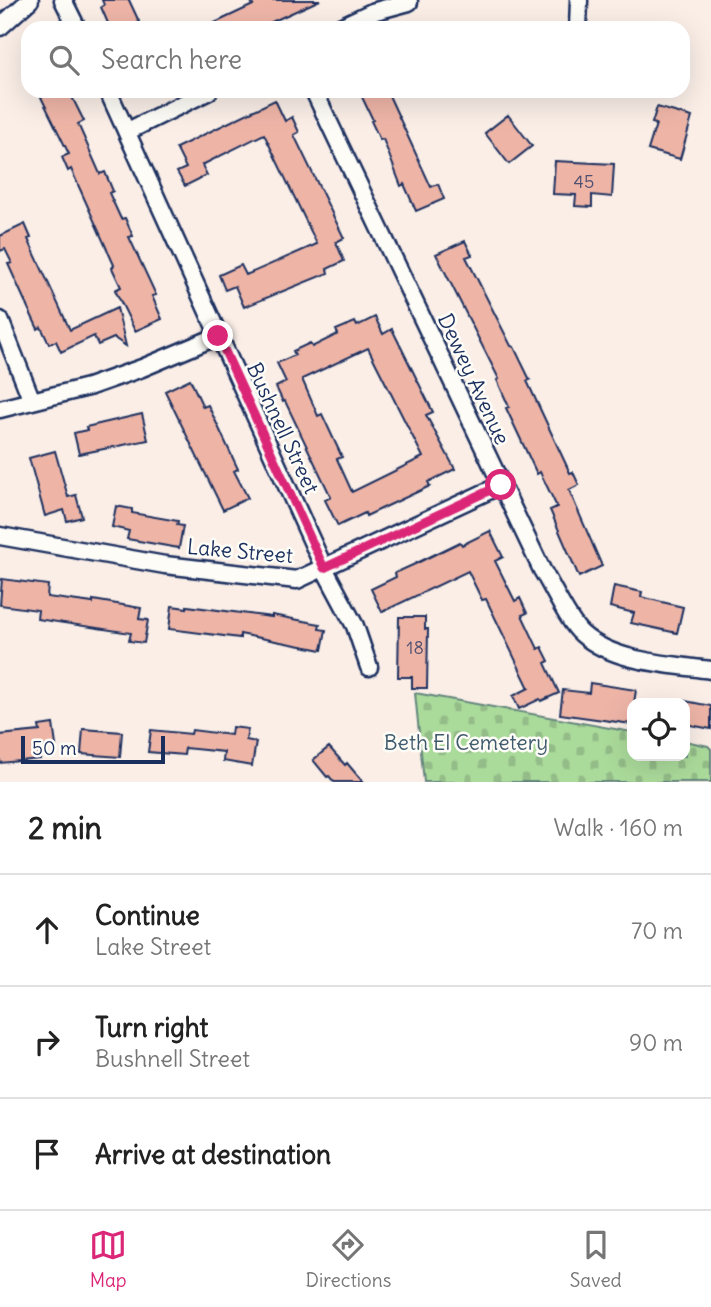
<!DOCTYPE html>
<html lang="en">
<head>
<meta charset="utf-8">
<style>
	:root { --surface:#fff; --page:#f6f6f6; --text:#222; --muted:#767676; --line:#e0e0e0; --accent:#db2777 }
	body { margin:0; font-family:Delius,sans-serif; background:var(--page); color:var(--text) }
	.controls { position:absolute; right:21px; bottom:21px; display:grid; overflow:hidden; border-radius:14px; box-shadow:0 7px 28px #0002 }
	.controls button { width:63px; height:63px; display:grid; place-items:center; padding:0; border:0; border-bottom:2px solid var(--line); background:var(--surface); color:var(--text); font:35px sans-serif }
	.scale { position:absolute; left:21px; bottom:18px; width:144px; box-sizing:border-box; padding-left:7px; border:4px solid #1b2f5e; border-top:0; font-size:19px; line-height:24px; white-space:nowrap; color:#1b2f5e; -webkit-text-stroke:5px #fdfcf7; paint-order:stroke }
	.stop { position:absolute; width:21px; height:21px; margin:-16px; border:5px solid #db2777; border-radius:50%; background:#fff }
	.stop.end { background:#db2777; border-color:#fff; box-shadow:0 2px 7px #0008 }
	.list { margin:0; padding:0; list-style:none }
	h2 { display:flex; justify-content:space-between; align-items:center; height:91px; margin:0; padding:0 28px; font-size:30px }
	h2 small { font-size:23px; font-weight:400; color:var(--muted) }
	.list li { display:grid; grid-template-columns:46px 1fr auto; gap:21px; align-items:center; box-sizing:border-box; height:112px; padding:0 28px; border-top:2px solid var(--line) }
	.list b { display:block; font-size:26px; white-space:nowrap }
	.list p { margin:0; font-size:23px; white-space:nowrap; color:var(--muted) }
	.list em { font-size:23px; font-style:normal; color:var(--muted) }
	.icon { flex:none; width:38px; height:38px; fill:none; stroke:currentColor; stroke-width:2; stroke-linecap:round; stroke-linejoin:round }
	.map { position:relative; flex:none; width:711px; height:782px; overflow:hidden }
	.search { position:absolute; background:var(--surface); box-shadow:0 7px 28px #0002; left:21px; right:21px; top:21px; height:77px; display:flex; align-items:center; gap:18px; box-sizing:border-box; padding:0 24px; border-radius:21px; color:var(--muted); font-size:26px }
	.sheet { height:427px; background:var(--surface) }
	nav { display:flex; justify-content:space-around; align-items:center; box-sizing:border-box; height:98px; border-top:2px solid var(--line); background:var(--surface); font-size:19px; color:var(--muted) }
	nav a { display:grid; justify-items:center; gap:4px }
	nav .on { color:var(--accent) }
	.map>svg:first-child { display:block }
	.cemetery { fill:url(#cemetery-stones); stroke:#63857c; stroke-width:2 }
	.building { fill:#eeb5a7; stroke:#1b2f5e; stroke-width:2; fill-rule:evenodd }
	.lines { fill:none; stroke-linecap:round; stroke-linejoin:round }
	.minor-casing { stroke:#1b2f5e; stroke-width:21 }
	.minor { stroke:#fdfcf7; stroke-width:16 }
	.route { stroke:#db2777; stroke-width:9 }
	.labels { text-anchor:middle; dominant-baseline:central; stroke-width:5; stroke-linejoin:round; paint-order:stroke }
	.number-label { font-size:18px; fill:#505070 }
	.street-label { font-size:21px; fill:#1b2f5e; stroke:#fdfcf7 }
	.park-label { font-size:21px; fill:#3f5a6d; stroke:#fdfcf7 }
</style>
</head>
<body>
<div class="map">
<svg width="711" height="782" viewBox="0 0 711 782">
	<defs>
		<pattern id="cemetery-stones" width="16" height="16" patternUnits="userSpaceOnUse" patternTransform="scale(1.75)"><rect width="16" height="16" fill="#abdb9b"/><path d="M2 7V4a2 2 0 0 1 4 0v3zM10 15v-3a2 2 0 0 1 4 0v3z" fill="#93bc88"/></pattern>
	</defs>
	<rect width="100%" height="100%" fill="#faeee7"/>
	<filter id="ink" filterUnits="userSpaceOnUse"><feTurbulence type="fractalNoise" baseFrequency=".0143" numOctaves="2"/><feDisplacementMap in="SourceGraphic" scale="14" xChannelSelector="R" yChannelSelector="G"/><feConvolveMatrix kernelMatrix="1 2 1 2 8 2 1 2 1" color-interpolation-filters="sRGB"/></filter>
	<g filter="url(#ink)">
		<path class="cemetery" d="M415 693 632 732V756H685V741L708 746 711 749V782H424Z"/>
		<path class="building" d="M102 0H129L142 28H110L101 7 104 5Z
			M250 0H320L267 24 269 28H204L253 5Z
			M38 91H69L84 121 78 124 100 174 105 172 113 191 109 193 121 219 125 218 133 236 129 237 156 295 152 296 162 319 135 331 115 290 121 287 112 268 114 265 71 169 68 171 62 157 69 154Z
			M370 91H387L431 187 438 184 444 199 416 211 404 184 401 186 383 139 380 140 371 121 373 120 361 95Z
			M275 100 285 121 292 117 299 132 294 135 344 238 336 242 344 261 327 269 328 273 244 307 235 286 225 290 219 275 241 265 246 275 317 244 264 134 202 165 207 175 185 186 177 172 186 168 176 148Z
			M657 107 692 117 680 159 648 150 656 124 652 123Z
			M508 115 532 146 509 164 485 133Z
			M555 161 614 164 612 197 592 195V207L575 206 576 195 553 194Z
			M25 224 31 238 28 239 70 330 117 308 126 346 114 338 98 345 94 336 61 352 56 341 49 344 41 327 38 329 29 310 8 264 12 263 5 249 0 251V236Z
			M465 241 472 255 466 257 511 346 514 347 530 380 527 381 570 473 573 472 579 485 569 490 602 566 579 577 550 510 557 507 540 472 537 474 506 408 509 407 497 380 499 379 436 254Z
			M375 317 383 334 392 329 433 412 426 415 455 469 428 482 430 486 366 516 365 513 338 526 325 500 331 497 285 401 283 402 276 387 286 382 277 363 295 355 293 351 310 343 312 347 338 334 336 330 355 322 357 326ZM368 348 423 457 352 492 337 459 342 457 322 414 318 416 302 379Z
			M190 379 203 407 208 405 217 424 238 469 234 471 248 498 223 510 165 391Z
			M142 414 148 440 79 454 74 433 87 430 86 427Z
			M55 451 68 497 76 495 82 517 67 521 64 510 45 516 29 458Z
			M116 506 132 509V513L178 521 177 525 183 526 179 548 127 539 129 531 112 527Z
			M490 531 503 557 495 561 515 601 520 598 527 613 522 615 538 649 542 647 549 661 545 663 559 693 541 701 540 699 519 709 513 696 529 688 486 599 482 600 468 571 382 612 371 589 396 577 395 573 415 564 460 542 462 545Z
			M2 579 48 585 47 597 93 603V600L141 608 139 619 148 620 144 643 129 641 131 633 37 619 38 610 0 605Z
			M614 586 642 592 641 597 683 607 677 633 631 623 634 613 610 607Z
			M172 606 187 608V606L272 617V615L320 624 319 629 326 630 322 650 240 634V638L169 629Z
			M399 617H425V629H428L427 688H412V677H398Z
			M590 683 636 690 634 703H632V724L560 714 563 690 589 693Z
			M685 701 711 706V729L685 724Z
			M53 724 56 745 38 747 40 759 0 763V735L40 731 39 726Z
			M232 727 248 729 246 740 256 742 252 766 223 761 224 752 185 748 184 755 148 752 151 730 191 734 192 730 231 735Z
			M83 729 122 732 120 757 81 754Z
			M329 747 345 765 347 763 363 782H334L329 776 327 777 313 760Z"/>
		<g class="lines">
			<g class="minor-casing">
				<path id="minor" d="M63 0 77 28
					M0 27 30 0
					M338 28 372 12 409 2
					M578 28 579 0
					M108 91 324 568 355 626 369 667
					M314 91 542 570C552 586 569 623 582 634 615 663 670 664 711 670
					M128 131 209 91
					M0 320 32 401
					M0 409 88 387 142 368 218 336
					M0 536 165 565 297 580 501 485"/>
			</g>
			<use href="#minor" class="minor"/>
		</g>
	</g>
	<g class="lines" filter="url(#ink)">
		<path class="route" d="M218 336 324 568 501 485"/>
	</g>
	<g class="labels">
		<g class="number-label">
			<text x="584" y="181">45</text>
			<text x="415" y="647">18</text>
		</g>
		<g class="street-label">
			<text transform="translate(474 379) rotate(65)">Dewey Avenue</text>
			<text transform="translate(283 428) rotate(65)">Bushnell Street</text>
			<text transform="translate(240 551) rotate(5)">Lake Street</text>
		</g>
		<g class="park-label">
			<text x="466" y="742">Beth El Cemetery</text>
		</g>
	</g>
</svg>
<div class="controls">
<button><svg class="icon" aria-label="locate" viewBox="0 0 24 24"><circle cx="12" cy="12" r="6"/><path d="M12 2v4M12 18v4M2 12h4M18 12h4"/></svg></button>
</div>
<div class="scale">50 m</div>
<div class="stop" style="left:501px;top:485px"></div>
<div class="stop end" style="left:218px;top:336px"></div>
<div class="search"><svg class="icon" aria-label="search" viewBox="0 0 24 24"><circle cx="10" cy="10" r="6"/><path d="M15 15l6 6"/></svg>Search here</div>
</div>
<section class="sheet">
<h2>2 min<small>Walk · 160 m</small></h2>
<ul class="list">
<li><svg class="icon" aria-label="ahead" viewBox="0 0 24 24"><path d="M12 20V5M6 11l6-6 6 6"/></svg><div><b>Continue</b><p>Lake Street</p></div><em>70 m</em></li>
<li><svg class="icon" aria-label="right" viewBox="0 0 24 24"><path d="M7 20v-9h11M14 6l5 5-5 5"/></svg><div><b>Turn right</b><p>Bushnell Street</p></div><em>90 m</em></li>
<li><svg class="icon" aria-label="arrive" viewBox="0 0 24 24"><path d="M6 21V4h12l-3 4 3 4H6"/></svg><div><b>Arrive at destination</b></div></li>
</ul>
</section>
<nav>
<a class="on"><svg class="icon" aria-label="map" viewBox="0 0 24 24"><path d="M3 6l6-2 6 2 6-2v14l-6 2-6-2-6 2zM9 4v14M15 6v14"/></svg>Map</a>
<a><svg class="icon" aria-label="directions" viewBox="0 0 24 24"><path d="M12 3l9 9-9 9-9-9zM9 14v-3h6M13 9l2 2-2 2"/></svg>Directions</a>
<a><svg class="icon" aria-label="saved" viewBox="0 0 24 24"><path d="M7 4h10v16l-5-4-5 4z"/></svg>Saved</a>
</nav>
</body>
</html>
